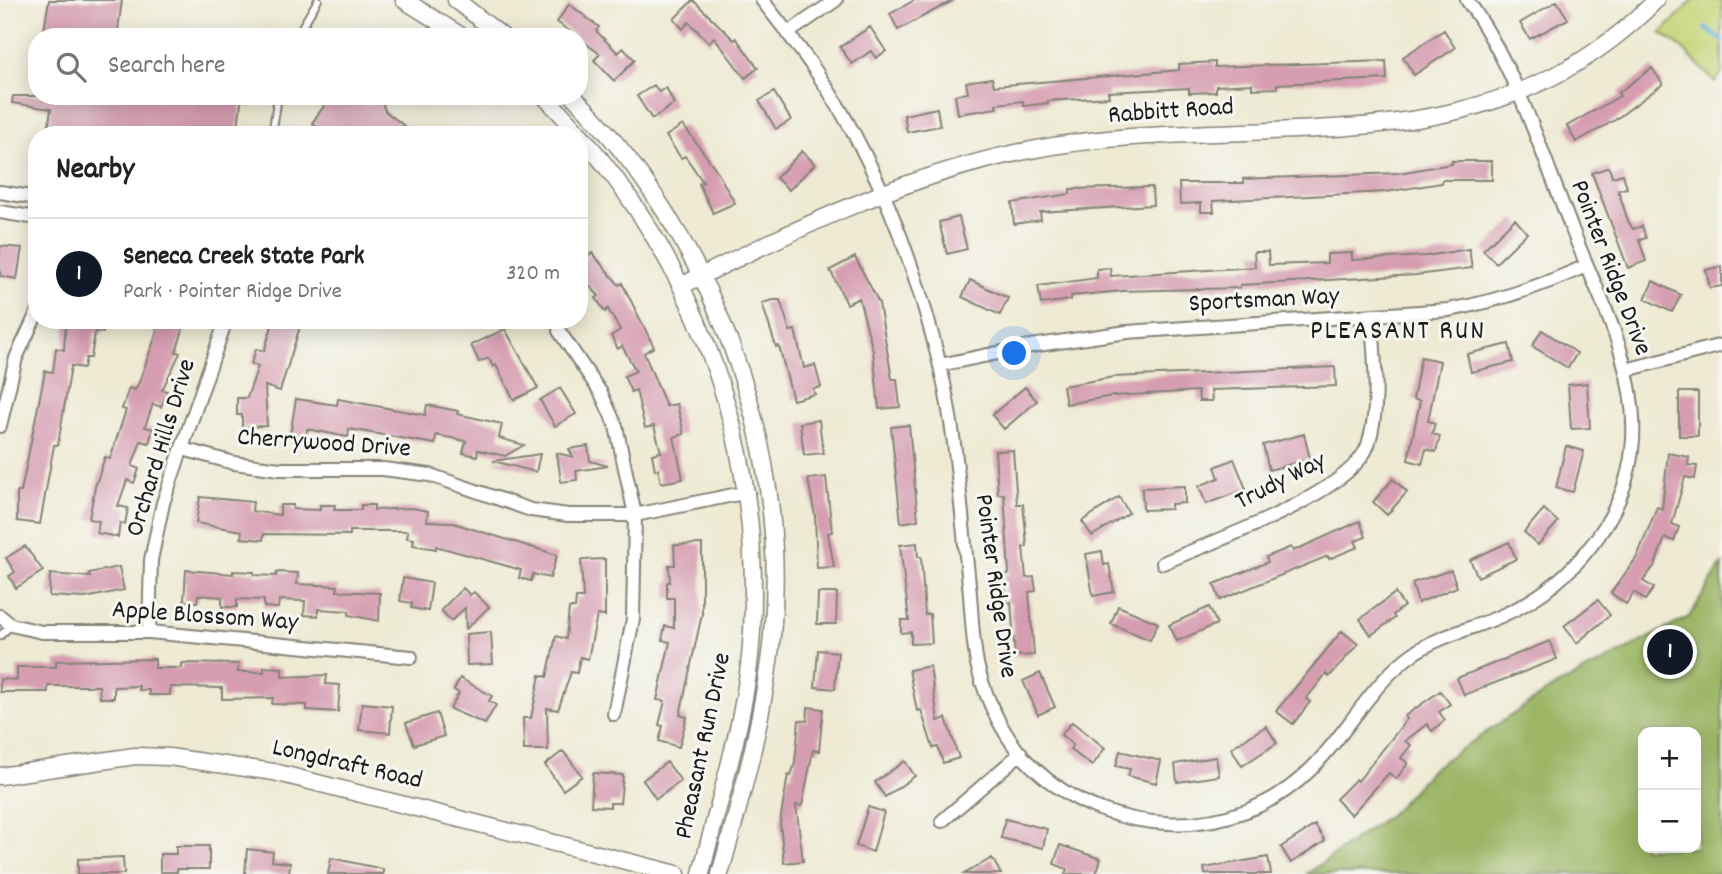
<!DOCTYPE html>
<html lang="en">
<head>
<meta charset="utf-8">
<style>
	:root { --surface:#fff; --page:#f6f6f6; --text:#222; --muted:#767676; --line:#e0e0e0; --accent:#111827 }
	body { margin:0; font-family:Dekko,sans-serif; background:var(--page); color:var(--text) }
	.controls { position:absolute; right:21px; bottom:21px; display:grid; overflow:hidden; border-radius:14px; box-shadow:0 4px 18px #0003 }
	.controls button { width:63px; height:63px; display:grid; place-items:center; padding:0; border:0; border-bottom:2px solid var(--line); background:var(--surface); color:var(--text); font:35px sans-serif }
	.you { position:absolute; left:1015px; top:354px; width:24px; height:24px; margin:-18px; border:5px solid #fff; border-radius:50%; background:#1a73e8; box-shadow:0 0 0 10px #1a73e833 }
	.badge { display:grid; place-items:center; width:46px; height:46px; border-radius:50%; background:var(--accent); color:#fff; font-size:23px; font-weight:700 }
	.pin { position:absolute; translate:-50% -50%; border:4px solid #fff; box-shadow:0 2px 7px #0006 }
	.list { margin:0; padding:0; list-style:none }
	h2 { display:flex; justify-content:space-between; align-items:center; height:91px; margin:0; padding:0 28px; font-size:30px }
	h2 small { font-size:23px; font-weight:400; color:var(--muted) }
	.list li { display:grid; grid-template-columns:46px 1fr auto; gap:21px; align-items:center; box-sizing:border-box; height:112px; padding:0 28px; border-top:2px solid var(--line) }
	.list b { display:block; font-size:26px; white-space:nowrap }
	.list p { margin:0; font-size:23px; white-space:nowrap; color:var(--muted) }
	.list em { font-size:23px; font-style:normal; color:var(--muted) }
	.icon { flex:none; width:38px; height:38px; fill:none; stroke:currentColor; stroke-width:2; stroke-linecap:round; stroke-linejoin:round }
	.map { position:relative; flex:none; width:1722px; height:874px; overflow:hidden }
	.search { position:absolute; background:var(--surface); box-shadow:0 4px 18px #0003; left:28px; top:28px; width:560px; height:77px; display:flex; align-items:center; gap:18px; box-sizing:border-box; padding:0 24px; border-radius:28px; color:var(--muted); font-size:26px }
	.panel { position:absolute; background:var(--surface); box-shadow:0 4px 18px #0003; left:28px; top:126px; width:560px; height:203px; border-radius:28px }
	.map>svg:first-child { display:block }
	.green { fill:#c5d475; stroke:#707848; stroke-width:2 }
	.forest { fill:#9cb666; stroke:#5c6941; stroke-width:2; fill-rule:evenodd }
	.lines { fill:none; stroke-linecap:round; stroke-linejoin:round }
	.stream { stroke:#59b1d6; stroke-width:4.5 }
	.building { fill:#d69db1 }
	.service-casing { stroke:#858378; stroke-width:10 }
	.minor-casing { stroke:#858378; stroke-width:16 }
	.tertiary-casing { stroke:#858378; stroke-width:19 }
	.service { stroke:#fff; stroke-width:6 }
	.minor { stroke:#fff; stroke-width:12 }
	.tertiary { stroke:#fff; stroke-width:16 }
	.labels { text-anchor:middle; dominant-baseline:central; stroke-width:6; stroke-linejoin:round; paint-order:stroke }
	.street-label { font-size:26px; fill:#1c1c1c; stroke:#f6f6f2 }
	.neighbourhood-label { font-size:28px; letter-spacing:2px; fill:#1c1c1c; stroke:#f6f6f2 }
</style>
</head>
<body>
<div class="map">
<svg width="1722" height="874" viewBox="0 0 1722 874">
	<rect width="100%" height="100%" fill="#f6f6f2"/>
	<filter id="ink" filterUnits="userSpaceOnUse"><feTurbulence type="fractalNoise" baseFrequency=".0143" numOctaves="2"/><feDisplacementMap in="SourceGraphic" scale="14" xChannelSelector="R" yChannelSelector="G"/><feConvolveMatrix kernelMatrix="1 2 1 2 8 2 1 2 1" color-interpolation-filters="sRGB"/></filter>
	<filter id="wash" filterUnits="userSpaceOnUse"><feTurbulence type="fractalNoise" baseFrequency=".00686" numOctaves="4" result="noise"/><feDisplacementMap in="SourceGraphic" scale="28" xChannelSelector="R" yChannelSelector="G"/><feGaussianBlur stdDeviation="1.57" result="paint"/><feColorMatrix in="noise" values="0 0 0 0 0 0 0 0 0 0 0 0 0 0 0 0 0 1.4 0 .05"/><feComposite in="paint" operator="in"/></filter>
	<g filter="url(#wash)">
		<rect width="100%" height="100%" fill="#eeead3"/>
		<path class="green" d="M1693 0H1722V73L1715 82 1683 49 1661 33Z"/>
		<path class="forest" d="M1722 564V874H1307L1393 812 1433 768 1549 690 1689 617ZM1643 732H1696V848H1643Z"/>
		<g class="lines">
			<path class="stream" d="M1705 28 1722 41"/>
		</g>
		<g id="blocks">
			<path class="building" d="M49 0H122L117 37H43Z
				M693 0 734 40 736 38 758 68 745 78 714 37 709 43 689 22 683 29 674 19Z
				M915 0H954L898 30 890 14Z
				M1557 1 1568 19 1530 39 1520 23Z
				M569 4 599 27 596 31 618 53 623 48 635 60 614 81 594 60 600 54 557 22Z
				M870 27 886 51 876 58 871 51 852 64 840 47Z
				M1444 30 1455 48 1414 75 1403 57Z
				M1386 61 1387 79 1277 84V88L1252 89V84L1216 86V92L1189 93V88L1108 92 1109 97 1048 101V103L1024 106 1023 101 996 104 997 108 958 114 955 95 968 93 966 82 992 78 994 86 1179 70V64L1215 62V67Z
				M1652 68 1663 84 1615 120 1576 142 1567 126 1620 96 1618 93Z
				M654 85 659 92 666 87 674 104 652 119 637 96Z
				M774 92 791 120 776 129 759 101Z
				M13 96H242L237 135H81L48 130 51 109 12 103Z
				M331 96H380L385 111 416 135H328L312 123Z
				M937 108 940 126 907 132 904 115Z
				M683 125 715 168 735 203 713 213 699 184 703 182 685 156 681 158 666 136Z
				M802 151 815 164 789 190 776 178Z
				M1452 161H1492V180H1442V183L1385 192 1213 201 1214 212H1201V203L1180 204 1179 183H1244L1243 179 1398 173 1452 164Z
				M1609 167 1612 177 1623 174 1627 188 1618 190 1628 221 1633 229 1642 226 1646 238 1639 240 1646 261 1628 268 1592 173Z
				M1152 187 1153 205 1040 212 1041 220 1014 224 1012 203 1070 194V189Z
				M959 217 967 249 947 254 939 222Z
				M1515 219 1527 233 1496 263 1483 250Z
				M0 246 22 248 17 279 0 276Z
				M1469 249 1472 268 1416 275 1240 285V288L1123 291 1071 296V300L1041 304 1038 286 1097 278V269L1110 268 1111 276 1255 267 1254 252H1268L1269 265 1327 263V254L1352 253V260L1426 256Z
				M592 253 619 285 622 283 654 347 644 353 666 406 677 404 684 434 674 437 683 479 661 483 658 469 655 470 652 454 661 452 654 426 645 428 636 390 631 392 624 376 636 371 622 346 618 349 611 336 620 330 608 309 605 312 596 298 599 296 579 274V264Z
				M855 257 879 303 892 379H897L900 407 879 409 873 351 859 298 847 304 830 270Z
				M1722 266V286L1710 288 1706 270Z
				M970 280 1008 298 1000 315 962 297Z
				M1653 281 1681 295 1672 312 1645 299Z
				M773 300H780L790 331 795 330 804 368 815 365 821 387 813 389 815 394 793 400 779 346 776 347 762 303Z
				M66 320H105L103 333 95 332 91 358H86L84 368 71 366 58 445H54L40 524 17 521V492H21L45 371 53 372 56 348 64 350Z
				M158 320H186L176 352 180 353 162 390 167 391 161 407 153 404 145 427 153 429 149 443 141 441 132 466 139 469 134 483 127 480 118 506 128 508 125 524 120 523 118 537 97 533 99 521 89 519 95 487 105 457 110 459 126 410 122 409 129 388 135 390 139 382 156 335Z
				M274 320H302L280 391 265 386 267 426 242 427V415H237V398H247L258 366 251 364 256 349 264 351Z
				M505 329 538 388 514 400 496 365 493 367 489 358 479 362 471 345Z
				M1542 330 1577 353 1568 368 1532 346Z
				M1509 344 1513 362 1471 372 1467 354Z
				M1421 357 1440 361 1428 421 1435 423 1432 434 1440 436 1436 452 1426 449 1422 464 1408 460 1420 401 1413 399Z
				M1335 367 1336 386 1211 390 1212 401H1199L1198 391 1113 396 1066 404 1063 386 1114 377Z
				M1587 383 1590 428 1571 429 1568 385Z
				M1025 387 1037 401 1004 429 992 415Z
				M560 388 576 414 555 426 540 400Z
				M1679 392H1698V436H1679Z
				M296 399 337 405 338 399 425 415 427 405 458 411 457 414 502 424 499 438 524 445 505 456 478 450 477 456 463 453 466 441 436 435 435 444 349 429 348 437 307 429 306 438 290 435Z
				M819 420 823 453 804 455 800 423Z
				M909 425 918 520 901 523 891 427Z
				M1304 434 1310 459 1269 470 1263 445Z
				M588 446 590 461 608 466 576 471 577 480 561 482 557 453 573 457 569 449Z
				M1566 446 1584 451 1573 492 1556 488Z
				M1013 450 1017 504H1023L1025 523 1027 547H1023L1026 578 1034 577 1036 591 1029 592 1034 655 1015 656 1011 602 1007 603 1004 575 1009 574 1004 494H998L995 451Z
				M1668 453 1689 457 1688 465 1697 466 1695 479 1685 477 1672 524 1679 527 1674 541 1665 538 1655 565 1643 581 1654 588 1645 600 1634 592 1626 604 1611 593 1637 557 1657 507 1662 509Z
				M540 454 536 472 493 461Z
				M1234 459 1246 489 1206 504 1199 486 1219 478 1215 467Z
				M826 477 832 532 828 533 834 567 817 568 815 516 808 479Z
				M1393 479 1407 492 1387 515 1373 502Z
				M1185 486V503L1171 504V509L1143 510 1142 488Z
				M200 497 253 502 252 511 280 515V505H293V509L320 510V505H335L334 510H361V505H374V510L412 508 428 511 427 521 450 522 557 555 550 578 533 574 531 581 519 578 521 570 436 546V549L413 545 414 539 407 538 408 531H350V535L264 534 263 540 241 538 242 531 196 523Z
				M1119 497 1129 513 1092 536 1082 521Z
				M1544 509 1558 522 1538 545 1524 532Z
				M1360 521 1366 537 1355 541 1358 547 1329 559 1328 556 1220 600 1214 584 1268 562 1266 557 1291 547 1293 551Z
				M1509 542 1516 559 1478 577 1470 560Z
				M917 543 918 557H921L925 615 930 614 932 643 911 644V632L901 633V620H909L900 545Z
				M702 544V614L680 715 687 717 679 747 659 741 663 726 659 725 665 701 657 700 670 642 662 640 665 626 674 628V598H667V582H670L669 565H675L674 545Z
				M25 546 43 571 16 588 9 576 15 572 6 558Z
				M1102 551 1104 565 1109 564 1114 592 1093 596 1086 554Z
				M605 559V616L597 615 588 659 580 657 577 673 571 672 558 710 547 708 548 750H524L523 718H531L540 675 547 677 556 636 566 639 569 608H575L576 598H583L581 560Z
				M119 567 124 590 85 598 49 596 50 574 90 577 89 573Z
				M186 570 233 574V571L254 572V575L276 576 277 572 298 573 297 584 338 586 337 591 380 593 379 621 349 615V611L318 609V616L304 615 305 601 279 600 278 608 264 607V600L237 599V607H222V597L198 595 197 602 184 601Z
				M1451 570 1457 587 1418 603 1412 583Z
				M403 578 432 583 428 611 411 608 412 603 400 601Z
				M463 588 470 595 474 592 489 607 466 629 465 608 451 621 441 610Z
				M818 593H837L836 624H817Z
				M1395 593 1404 606 1393 615 1395 618 1371 635 1360 619Z
				M1598 600 1610 615 1577 643 1564 626Z
				M1118 606 1158 623 1150 640 1111 624Z
				M1209 607 1217 624 1177 641 1169 625Z
				M1342 631 1358 644 1329 677 1326 674 1306 699 1310 702 1293 724 1276 711Z
				M491 632 493 664 467 665 466 634Z
				M1550 641 1557 659 1464 695 1457 678Z
				M818 650 838 652 835 689 815 687Z
				M155 659V668H182V663L238 664V672H264V667L282 668V677L327 675 326 684 340 685 338 712 307 710V705L272 704 273 698 222 699V688L170 687V695H149V690H139V686L114 687V698H100L99 686H48V692H0V679L17 680V667H56V661Z
				M930 666 938 721 946 718 959 758 943 763 938 747 933 748 921 710 917 711 909 670Z
				M1040 673 1055 707 1038 715 1023 681Z
				M460 678 492 696 489 701 496 705 485 724 450 709 459 693 454 690Z
				M1440 691 1450 704 1439 712 1445 720 1432 731 1427 724 1405 741 1411 745 1401 758 1408 763 1396 779 1389 773 1351 815 1336 799 1356 779 1358 781 1407 719 1405 716Z
				M362 703 392 706 390 733 359 730Z
				M808 707 823 709 819 751 813 750 802 806 796 805 803 861 784 863 780 822 788 775 791 776 795 762 799 720 807 721Z
				M437 713 444 736 414 745 406 723Z
				M1072 722 1105 748 1092 766 1070 749 1073 745 1061 735Z
				M1266 726 1277 743 1242 766 1231 748Z
				M563 751 582 776 563 790 545 765Z
				M1120 751 1161 761 1156 783 1128 776 1130 769 1116 766Z
				M1216 757 1219 776 1177 782 1175 764Z
				M905 761 915 776 885 797 875 782Z
				M667 762 681 781 656 799 643 780Z
				M593 773 623 775 620 803H610V807L591 806Z
				M868 807 884 812 873 852 856 846Z
				M1005 819 1047 829 1043 848 1001 838Z
				M1315 825 1325 841 1291 863 1281 847Z
				M1060 845 1101 859 1096 874H1065L1067 869 1054 864Z
				M176 846H209V869H177V872H160V854H176Z
				M247 849 273 852 272 861 290 863 289 874H245Z
				M123 857 124 874H78V859Z
				M1268 857 1271 874H1205L1204 868Z
				M331 858 383 869V874H328Z
				M992 858 1001 874H964Z"/>
		</g>
	</g>
	<g filter="url(#ink)">
		<use href="#blocks" fill-opacity="0" stroke="#858378" stroke-width="2"/>
		<g class="lines">
			<g class="service-casing">
				<path id="service" d="M296 37 318 0
					M272 135 278 96
					M0 636 11 625"/>
			</g>
			<g class="minor-casing">
				<path id="minor" d="M762 0C779 22 797 44 813 67 874 155 915 262 940 366 957 437 961 512 969 584 972 612 972 642 978 668 987 703 1007 744 1034 768 1109 839 1236 844 1310 770 1348 733 1370 684 1414 653 1441 635 1472 629 1501 616 1567 588 1624 522 1632 450 1636 420 1630 385 1622 356 1610 313 1588 271 1572 229 1541 152 1516 67 1467 0
					M788 33 836 0
					M0 192 37 198
					M0 212 37 218
					M559 331 601 393 616 426 635 515 633 619 614 714
					M940 365 1031 346 1127 332 1448 310C1497 302 1541 286 1586 266
					M1626 370 1722 345
					M0 426 16 358 37 313
					M183 449 234 463 280 469H383L430 475 531 510 568 515H635L748 492
					M1163 563C1211 542 1351 494 1368 445 1381 405 1374 359 1372 318
					M0 616 11 625 42 632H149L411 657
					M149 632 151 560 163 503 226 320
					M942 821 1021 753"/>
			</g>
			<g class="tertiary-casing">
				<path id="tertiary" d="M404 0 463 37
					M456 0 503 37
					M544 96C686 238 763 430 752 631 748 714 720 794 701 874
					M573 96C710 233 791 443 772 636 764 717 742 796 720 874
					M683 285C794 230 908 173 1031 150 1250 107 1482 179 1656 0
					M0 776 135 756 169 757 274 772 677 874"/>
			</g>
			<use href="#service" class="service"/>
			<use href="#minor" class="minor"/>
			<use href="#tertiary" class="tertiary"/>
		</g>
	</g>
	<g class="labels">
		<g class="street-label">
			<text transform="translate(1171 112) rotate(-4)">Rabbitt Road</text>
			<text transform="translate(1610 268) rotate(69)">Pointer Ridge Drive</text>
			<text transform="translate(1264 301) rotate(-3)">Sportsman Way</text>
			<text transform="translate(324 444) rotate(4)">Cherrywood Drive</text>
			<text transform="translate(162 448) rotate(-73)">Orchard Hills Drive</text>
			<text transform="translate(1281 482) rotate(-27)">Trudy Way</text>
			<text transform="translate(995 586) rotate(82)">Pointer Ridge Drive</text>
			<text transform="translate(205 617) rotate(4)">Apple Blossom Way</text>
			<text transform="translate(704 746) rotate(-78)">Pheasant Run Drive</text>
			<text transform="translate(347 765) rotate(13)">Longdraft Road</text>
		</g>
		<g class="neighbourhood-label">
			<text x="1398" y="333">PLEASANT RUN</text>
		</g>
	</g>
</svg>
<div class="controls">
<button>+</button>
<button>−</button>
</div>
<div class="you"></div>
<div class="pin badge" style="left:1670px;top:652px">1</div>
<div class="search"><svg class="icon" aria-label="search" viewBox="0 0 24 24"><circle cx="10" cy="10" r="6"/><path d="M15 15l6 6"/></svg>Search here</div>
<section class="panel">
<h2>Nearby<small></small></h2>
<ul class="list">
<li><span class="badge">1</span><div><b>Seneca Creek State Park</b><p>Park · Pointer Ridge Drive</p></div><em>320 m</em></li>
</ul>
</section>
</div>
</body>
</html>
